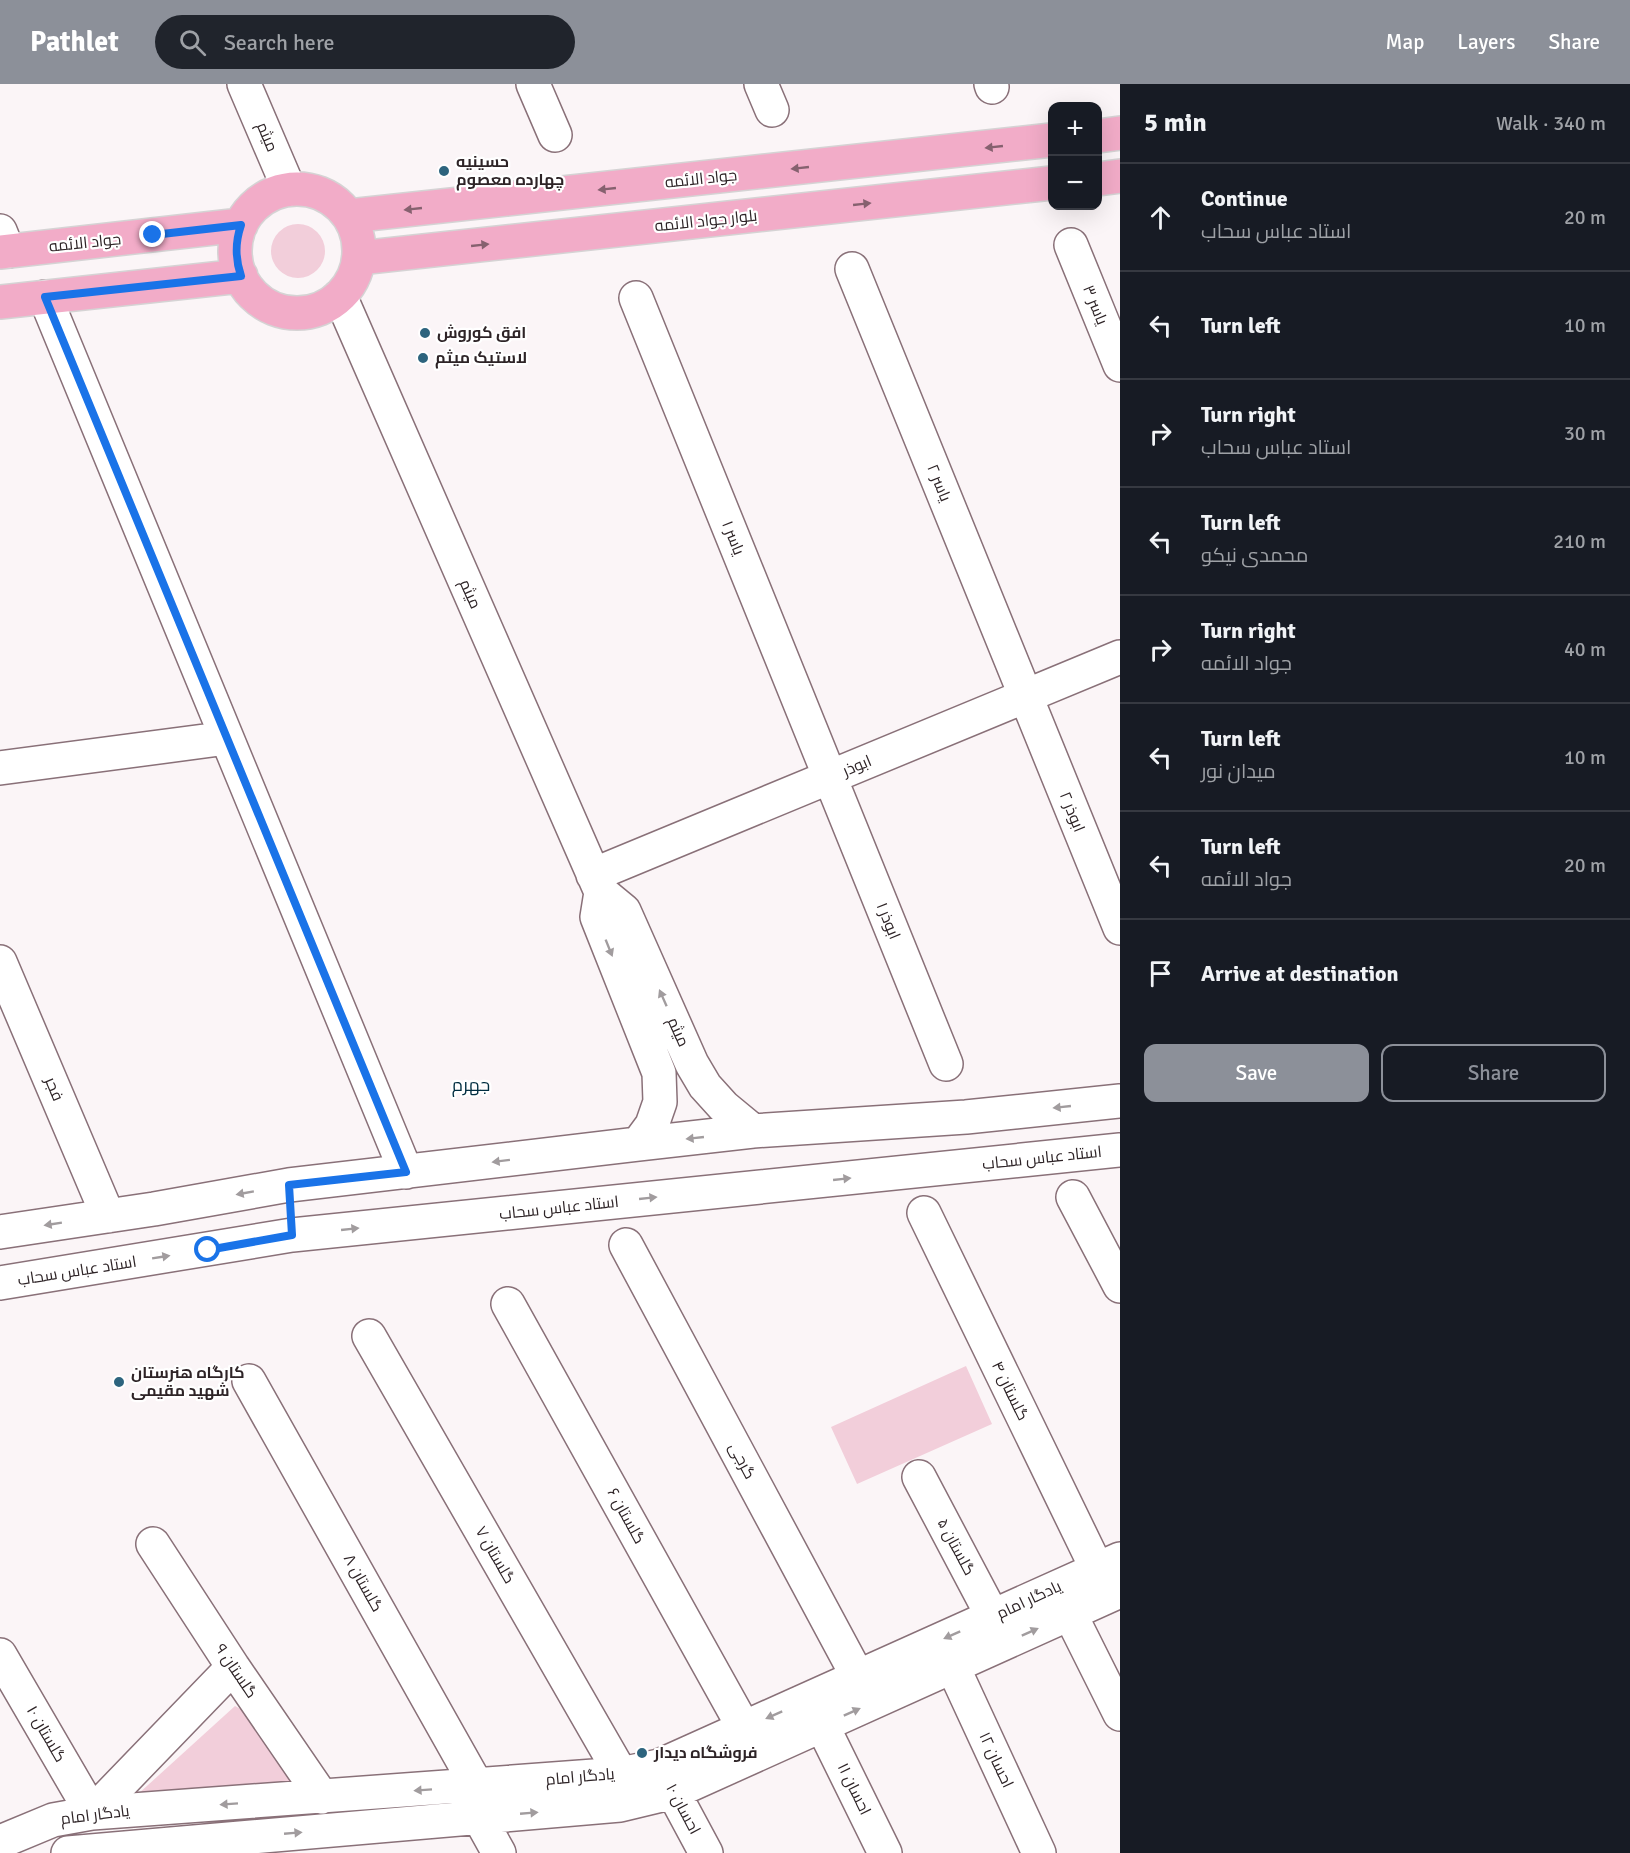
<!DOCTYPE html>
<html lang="en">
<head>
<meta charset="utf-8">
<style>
	:root { --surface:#171b24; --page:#20242c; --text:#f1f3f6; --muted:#9ea1a6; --line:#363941; --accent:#8c9099 }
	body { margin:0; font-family:Signika,Cairo,sans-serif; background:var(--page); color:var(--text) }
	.controls { position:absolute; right:18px; top:18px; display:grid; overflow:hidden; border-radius:12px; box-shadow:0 6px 24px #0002 }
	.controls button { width:54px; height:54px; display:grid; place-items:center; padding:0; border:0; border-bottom:2px solid var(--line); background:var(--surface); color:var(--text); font:30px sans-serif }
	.stop { position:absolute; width:18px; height:18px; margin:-14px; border:4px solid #1a73e8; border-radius:50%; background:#fff }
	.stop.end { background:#1a73e8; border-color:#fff; box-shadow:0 2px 6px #0008 }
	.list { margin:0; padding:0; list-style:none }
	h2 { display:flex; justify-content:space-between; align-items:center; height:78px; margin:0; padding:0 24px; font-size:26px }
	h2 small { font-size:20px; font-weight:400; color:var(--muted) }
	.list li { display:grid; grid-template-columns:39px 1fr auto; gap:18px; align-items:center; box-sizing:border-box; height:108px; padding:0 24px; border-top:2px solid var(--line) }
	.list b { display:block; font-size:22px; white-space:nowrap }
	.list p { margin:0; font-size:20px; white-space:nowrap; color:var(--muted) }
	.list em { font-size:20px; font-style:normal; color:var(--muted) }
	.actions { display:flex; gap:12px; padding:18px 24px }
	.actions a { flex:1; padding:14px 0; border:2px solid var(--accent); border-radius:12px; text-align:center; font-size:21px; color:var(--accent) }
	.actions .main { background:var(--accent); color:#fff }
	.icon { flex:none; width:33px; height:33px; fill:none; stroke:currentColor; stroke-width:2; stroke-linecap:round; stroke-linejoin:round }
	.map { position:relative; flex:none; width:1120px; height:1769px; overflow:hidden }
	header { display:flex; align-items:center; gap:36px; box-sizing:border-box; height:84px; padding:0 30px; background:var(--accent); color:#fff }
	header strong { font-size:28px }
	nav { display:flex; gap:33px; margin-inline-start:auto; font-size:21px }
	.search { width:420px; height:54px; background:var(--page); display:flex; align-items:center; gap:15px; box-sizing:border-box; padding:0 21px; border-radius:33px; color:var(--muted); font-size:22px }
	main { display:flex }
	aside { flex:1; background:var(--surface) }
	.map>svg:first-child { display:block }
	.green { fill:#f2ceda }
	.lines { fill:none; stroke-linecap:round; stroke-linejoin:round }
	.minor-casing { stroke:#897078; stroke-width:36 }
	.major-casing { stroke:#d5d3d4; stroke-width:36 }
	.minor { stroke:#fff; stroke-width:33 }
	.major { stroke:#f2acc8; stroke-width:33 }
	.oneway { fill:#86616f }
	.oneway2 { fill:#a19c9e }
	.route { stroke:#1a73e8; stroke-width:8 }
	.poi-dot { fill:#2d647e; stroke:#fff; stroke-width:2 }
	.labels { text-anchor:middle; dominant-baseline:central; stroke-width:4.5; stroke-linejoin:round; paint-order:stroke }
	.street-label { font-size:16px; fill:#2e2427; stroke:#fff }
	.poi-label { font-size:16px; font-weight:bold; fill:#2e2427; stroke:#fff; text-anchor:start }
	.neighbourhood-label { font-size:18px; fill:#002e41; stroke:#fff }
</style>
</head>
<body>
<header>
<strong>Pathlet</strong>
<div class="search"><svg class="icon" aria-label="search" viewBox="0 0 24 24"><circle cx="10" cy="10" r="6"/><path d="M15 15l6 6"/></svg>Search here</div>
<nav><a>Map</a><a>Layers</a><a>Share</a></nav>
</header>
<main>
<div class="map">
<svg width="1120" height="1769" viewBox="0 0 1120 1769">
	<rect width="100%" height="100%" fill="#fbf5f7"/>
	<path class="green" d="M271 167a27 27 0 1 1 54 0a27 27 0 1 1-54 0Z
		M966 1282 992 1340 857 1400 831 1343Z
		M235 1622 248 1629 297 1700 137 1711Z"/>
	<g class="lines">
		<g class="minor-casing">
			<path id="minor" d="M244 0 289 105
				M533 0 555 51
				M761 0 772 26
				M991 0 992 3
				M0 147 8 167
				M1071 161 1120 281
				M852 185 1120 844
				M340 212 601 808 624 827 692 980 705 1002 724 1023 753 1047
				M45 213 406 1088
				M636 214 946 980
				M0 684 227 654
				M593 791 1120 573
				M601 808 597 833 659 989 660 1018 652 1041 638 1060
				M0 878 108 1132
				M1073 1113 1120 1202
				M924 1129 1097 1485
				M0 1148 154 1125 289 1101 638 1060 753 1047 966 1033 1120 1017
				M626 1161 858 1593
				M0 1199 292 1151 1120 1066
				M508 1220 744 1644
				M369 1252 621 1690
				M249 1297 477 1702
				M919 1393 993 1533
				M153 1460 233 1583 322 1713
				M1070 1530 1120 1630
				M0 1571 92 1729 233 1583
				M953 1583 1039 1769
				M822 1641 885 1769
				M663 1689 706 1769
				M479 1733 499 1769
				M0 1758 53 1736 92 1729 621 1690 659 1682 1120 1475
				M68 1769 620 1721 674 1708 1120 1507"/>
		</g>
		<g class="major-casing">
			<path id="major" d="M1098 52 1120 49
				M1098 95 1120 92
				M235 167a62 62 0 1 1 124 0a62 62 0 1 1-124 0Z
				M349 132 1052 56
				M0 168 241 141
				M359 174 1052 99
				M0 218 241 192"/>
		</g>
		<use href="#minor" class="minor"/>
		<use href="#major" class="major"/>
	</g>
	<defs><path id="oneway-solid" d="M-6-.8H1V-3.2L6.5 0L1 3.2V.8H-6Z" transform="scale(1.5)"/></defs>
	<g class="oneway">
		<use href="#oneway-solid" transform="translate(994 63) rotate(174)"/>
		<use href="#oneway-solid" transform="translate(800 84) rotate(174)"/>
		<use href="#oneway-solid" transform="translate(607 105) rotate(174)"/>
		<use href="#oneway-solid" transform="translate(862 120) rotate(-6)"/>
		<use href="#oneway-solid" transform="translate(413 125) rotate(174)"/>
		<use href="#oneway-solid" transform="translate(480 161) rotate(-6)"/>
	</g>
	<g class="oneway2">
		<use href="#oneway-solid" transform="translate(609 864) rotate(68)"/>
		<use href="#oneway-solid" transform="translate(663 914) rotate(-114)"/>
		<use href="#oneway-solid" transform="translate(1062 1023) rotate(174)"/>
		<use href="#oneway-solid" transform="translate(695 1054) rotate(174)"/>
		<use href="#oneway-solid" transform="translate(501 1077) rotate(173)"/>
		<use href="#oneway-solid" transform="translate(842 1095) rotate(-6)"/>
		<use href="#oneway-solid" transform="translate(245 1109) rotate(170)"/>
		<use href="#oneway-solid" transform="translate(648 1114) rotate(-6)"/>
		<use href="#oneway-solid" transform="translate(53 1140) rotate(171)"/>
		<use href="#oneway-solid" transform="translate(350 1145) rotate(-6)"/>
		<use href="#oneway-solid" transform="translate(161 1173) rotate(-9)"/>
		<use href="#oneway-solid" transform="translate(1030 1548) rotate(-24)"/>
		<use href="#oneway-solid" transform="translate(952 1551) rotate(156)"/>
		<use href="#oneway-solid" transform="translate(852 1628) rotate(-24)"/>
		<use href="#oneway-solid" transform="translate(774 1631) rotate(156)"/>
		<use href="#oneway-solid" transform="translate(423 1706) rotate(176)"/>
		<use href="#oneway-solid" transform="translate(229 1720) rotate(176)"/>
		<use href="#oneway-solid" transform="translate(529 1729) rotate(-5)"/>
		<use href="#oneway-solid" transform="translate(293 1749) rotate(-5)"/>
	</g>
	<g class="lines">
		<path class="route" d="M153 151 241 141C235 159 235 174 241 192L45 213 406 1088 289 1101 292 1151 208 1166"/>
	</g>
	<g class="poi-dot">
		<circle cx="444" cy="87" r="6"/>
		<circle cx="425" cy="249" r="6"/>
		<circle cx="423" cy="274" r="6"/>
		<circle cx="119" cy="1298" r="6"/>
		<circle cx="642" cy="1669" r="6"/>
	</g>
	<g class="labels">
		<g class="street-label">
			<text transform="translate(267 53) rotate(67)">میثم</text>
			<text transform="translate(701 95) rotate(-6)">جواد الائمه</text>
			<text transform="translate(706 137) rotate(-6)">بلوار جواد الائمه</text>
			<text transform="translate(85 159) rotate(-6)">جواد الائمه</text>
			<text transform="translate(1095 221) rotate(68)">یاسر ۳</text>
			<text transform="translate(939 399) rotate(68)">یاسر ۲</text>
			<text transform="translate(733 454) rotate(68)">یاسر ۱</text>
			<text transform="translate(470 510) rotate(66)">میثم</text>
			<text transform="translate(857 682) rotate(-23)">ابوذر</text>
			<text transform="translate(1072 728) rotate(68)">ابوذر ۲</text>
			<text transform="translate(888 837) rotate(68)">ابوذر ۱</text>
			<text transform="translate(678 948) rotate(66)">میثم</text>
			<text transform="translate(54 1005) rotate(67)">فجر</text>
			<text transform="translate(1042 1074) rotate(-6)">استاد عباس سحاب</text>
			<text transform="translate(559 1124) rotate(-6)">استاد عباس سحاب</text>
			<text transform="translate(77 1187) rotate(-9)">استاد عباس سحاب</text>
			<text transform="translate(1010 1307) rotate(64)">گلستان ۴</text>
			<text transform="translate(742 1377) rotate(62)">گرجی</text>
			<text transform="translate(626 1432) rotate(61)">گلستان ۶</text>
			<text transform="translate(956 1463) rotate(62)">گلستان ۵</text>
			<text transform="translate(495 1471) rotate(60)">گلستان ۷</text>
			<text transform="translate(363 1499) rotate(61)">گلستان ۸</text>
			<text transform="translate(1029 1516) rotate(-25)">یادگار امام</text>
			<text transform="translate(236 1587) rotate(56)">گلستان ۹</text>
			<text transform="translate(46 1650) rotate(60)">گلستان ۱۰</text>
			<text transform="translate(996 1676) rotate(65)">احسان ۱۲</text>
			<text transform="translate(580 1693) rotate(-5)">یادگار امام</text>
			<text transform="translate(854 1705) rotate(64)">احسان ۱۱</text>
			<text transform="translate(683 1725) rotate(62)">احسان ۱۰</text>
			<text transform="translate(95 1731) rotate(-7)">یادگار امام</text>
		</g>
		<g class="poi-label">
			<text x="456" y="78">حسینیه<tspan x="456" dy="18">چهارده معصوم</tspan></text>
			<text x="437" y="249">افق کوروش</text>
			<text x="435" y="274">لاستیک میثم</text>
			<text x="131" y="1289">کارگاه هنرستان<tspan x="131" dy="18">شهید مقیمی</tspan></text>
			<text x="654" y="1669">فروشگاه دیدار</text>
		</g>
		<g class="neighbourhood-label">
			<text x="471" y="1001">جهرم</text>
		</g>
	</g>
</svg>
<div class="controls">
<button>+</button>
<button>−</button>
</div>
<div class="stop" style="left:208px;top:1166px"></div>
<div class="stop end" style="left:153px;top:151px"></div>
</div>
<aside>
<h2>5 min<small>Walk · 340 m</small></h2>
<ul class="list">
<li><svg class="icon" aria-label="ahead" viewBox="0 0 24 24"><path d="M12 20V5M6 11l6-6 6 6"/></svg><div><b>Continue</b><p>استاد عباس سحاب</p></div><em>20 m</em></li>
<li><svg class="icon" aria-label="left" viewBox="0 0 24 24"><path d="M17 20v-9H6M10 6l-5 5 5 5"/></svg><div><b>Turn left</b></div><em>10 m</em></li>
<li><svg class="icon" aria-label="right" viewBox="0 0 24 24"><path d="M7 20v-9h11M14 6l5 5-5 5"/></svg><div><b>Turn right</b><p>استاد عباس سحاب</p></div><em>30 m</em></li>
<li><svg class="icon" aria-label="left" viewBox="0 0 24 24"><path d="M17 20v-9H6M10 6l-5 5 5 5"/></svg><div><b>Turn left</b><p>محمدی نیکو</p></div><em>210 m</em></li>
<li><svg class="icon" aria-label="right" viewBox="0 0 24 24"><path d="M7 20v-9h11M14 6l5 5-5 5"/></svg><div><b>Turn right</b><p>جواد الائمه</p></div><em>40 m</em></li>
<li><svg class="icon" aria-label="left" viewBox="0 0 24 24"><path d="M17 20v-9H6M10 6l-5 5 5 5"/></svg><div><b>Turn left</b><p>میدان نور</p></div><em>10 m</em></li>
<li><svg class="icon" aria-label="left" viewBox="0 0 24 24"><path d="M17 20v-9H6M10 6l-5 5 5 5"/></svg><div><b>Turn left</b><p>جواد الائمه</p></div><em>20 m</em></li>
<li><svg class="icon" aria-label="arrive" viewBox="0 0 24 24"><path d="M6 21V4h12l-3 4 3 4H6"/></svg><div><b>Arrive at destination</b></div></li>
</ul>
<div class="actions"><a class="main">Save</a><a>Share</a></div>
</aside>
</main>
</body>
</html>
